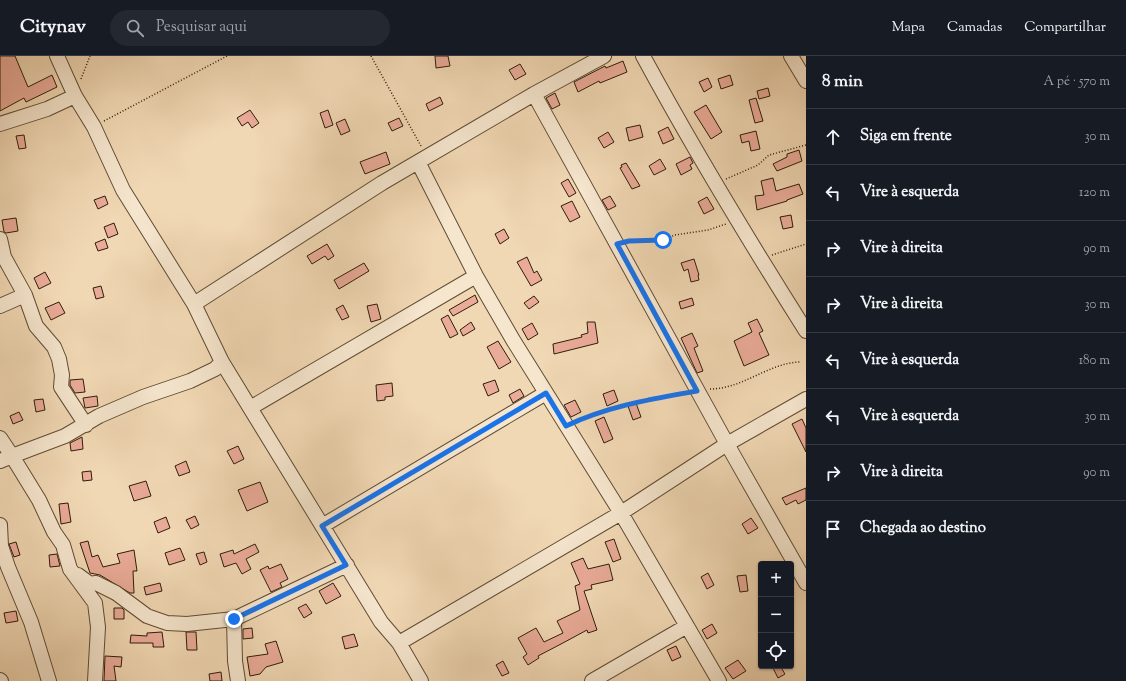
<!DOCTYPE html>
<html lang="pt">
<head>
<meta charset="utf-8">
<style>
	:root { --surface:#171b24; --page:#242831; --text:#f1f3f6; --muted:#9ea1a6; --line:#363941 }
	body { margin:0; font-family:"Sorts Mill Goudy",serif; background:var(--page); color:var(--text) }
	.controls { position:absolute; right:12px; bottom:12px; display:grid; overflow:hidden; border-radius:4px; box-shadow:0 1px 3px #0004 }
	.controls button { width:36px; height:36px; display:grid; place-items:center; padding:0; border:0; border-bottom:1px solid var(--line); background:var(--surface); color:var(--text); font:20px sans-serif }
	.stop { position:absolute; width:12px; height:12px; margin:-9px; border:3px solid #1a73e8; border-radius:50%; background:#fff }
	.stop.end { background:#1a73e8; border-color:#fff; box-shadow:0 1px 4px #0008 }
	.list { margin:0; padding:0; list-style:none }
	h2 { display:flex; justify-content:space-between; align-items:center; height:52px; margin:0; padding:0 16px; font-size:17px }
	h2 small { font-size:13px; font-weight:400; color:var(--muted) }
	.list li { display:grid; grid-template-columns:26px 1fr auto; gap:12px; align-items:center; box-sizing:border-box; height:56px; padding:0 16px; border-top:1px solid var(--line) }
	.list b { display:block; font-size:15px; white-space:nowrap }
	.list em { font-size:13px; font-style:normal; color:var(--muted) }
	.icon { flex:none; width:22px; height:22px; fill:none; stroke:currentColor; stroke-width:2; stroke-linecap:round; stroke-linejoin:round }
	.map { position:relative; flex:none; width:806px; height:625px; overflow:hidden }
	header { display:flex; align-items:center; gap:24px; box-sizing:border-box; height:56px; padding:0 20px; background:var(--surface); border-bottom:1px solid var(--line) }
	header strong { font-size:19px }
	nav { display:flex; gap:22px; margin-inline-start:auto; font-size:14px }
	.search { width:280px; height:36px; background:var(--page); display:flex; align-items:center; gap:10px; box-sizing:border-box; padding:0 14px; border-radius:22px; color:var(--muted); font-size:15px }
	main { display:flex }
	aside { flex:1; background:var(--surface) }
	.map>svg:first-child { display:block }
	.building { fill:#eaab98; stroke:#2e1d0b }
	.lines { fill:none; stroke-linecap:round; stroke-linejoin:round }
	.minor-casing { stroke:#5f4c35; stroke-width:16 }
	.path { stroke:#2e1d0b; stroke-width:1.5; stroke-dasharray:1 2; stroke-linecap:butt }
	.minor { stroke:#f6e6ce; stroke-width:14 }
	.route { stroke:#1a73e8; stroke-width:5 }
</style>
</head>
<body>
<header>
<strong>Citynav</strong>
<div class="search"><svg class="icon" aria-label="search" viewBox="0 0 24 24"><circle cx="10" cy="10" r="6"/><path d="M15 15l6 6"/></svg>Pesquisar aqui</div>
<nav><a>Mapa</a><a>Camadas</a><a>Compartilhar</a></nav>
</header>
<main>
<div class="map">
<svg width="806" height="625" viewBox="0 0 806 625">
	<rect width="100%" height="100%" fill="#f1d8b4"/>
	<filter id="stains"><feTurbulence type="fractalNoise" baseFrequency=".005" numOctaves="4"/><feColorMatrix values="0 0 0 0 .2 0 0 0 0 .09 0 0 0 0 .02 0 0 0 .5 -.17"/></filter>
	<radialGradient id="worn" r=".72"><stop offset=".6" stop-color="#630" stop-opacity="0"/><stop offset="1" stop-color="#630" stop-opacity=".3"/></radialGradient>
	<path class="building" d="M0 0H15L28 31 52 19 57 31 26 46 24 42 0 55Z
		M435 0H448L450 10 436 12Z
		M623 5 627 16 600 27 599 25 578 36 574 26 605 10 606 12Z
		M520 8 526 18 515 24 509 14Z
		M730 19 733 29 721 33 718 23Z
		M708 22 712 31 704 36 699 26Z
		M768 32 770 40 759 43 757 35Z
		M555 37 560 49 552 53 546 42Z
		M440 41 443 48 429 55 426 48Z
		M756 42 763 65 755 67 749 44Z
		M706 49 722 76 711 83 694 56Z
		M250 54 259 67 252 72 248 66 242 70 237 62Z
		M328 54 333 69 325 72 320 57Z
		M399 62 403 70 392 75 388 67Z
		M345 63 350 75 341 79 336 67Z
		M640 69 643 81 629 85 626 72Z
		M668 71 674 83 663 88 658 76Z
		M756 75 760 93 751 95 749 85 742 87 740 79Z
		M608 76 614 86 604 92 598 82Z
		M24 79 26 92 19 93 16 80Z
		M799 94 802 105 777 115 773 108 787 101V98Z
		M386 96 390 108 365 118 360 106Z
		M690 101 693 107 690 109 692 113 681 119 676 108Z
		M660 103 666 113 654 119 649 110Z
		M626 107 640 130 632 133 620 112 622 111 621 109Z
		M773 122 776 135 799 128 803 138 787 144V145L757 154 755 140 764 139 761 125Z
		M568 123 576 137 569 141 561 127Z
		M105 140 108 148 98 153 94 144Z
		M610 140 616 150 608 154 602 144Z
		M707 141 714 153 704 158 698 146Z
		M572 145 580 161 570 166 561 150Z
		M791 159 793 171 783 173 780 161Z
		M16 162 18 175 6 177 4 176 2 164Z
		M114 167 118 178 108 182 104 171Z
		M504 173 509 182 500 188 495 178Z
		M105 183 108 192 98 195 95 187Z
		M327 188 334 200 328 204 325 200 312 208 307 200Z
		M527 201 534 217 537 215 542 224 531 230 517 206Z
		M694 203 699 219H698L699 224 691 226 688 213 684 215 681 207Z
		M364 207 369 215 339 233 334 224Z
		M45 216 51 227 39 233 34 222Z
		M101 230 104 241 96 243 93 232Z
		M475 239 478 246 453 260 449 254Z
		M534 240 539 246 529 253 524 247Z
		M692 242 694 249 681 253 679 246Z
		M59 246 65 257 51 264 45 252Z
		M377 248 381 263 371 266 367 250Z
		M343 249 349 261 342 264 336 253Z
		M448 259 458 278 450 282 441 263Z
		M757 263 763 275 759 277 769 299 744 310 734 285 752 276 748 267Z
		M471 266 475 273 463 280 460 274Z
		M587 266H595L598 287 554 298 553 288 582 281 581 279 588 277Z
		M532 267 538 278 528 284 522 273Z
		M692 277 698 290 694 292 703 315 697 317 681 282Z
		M498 285 511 306 499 313 487 291Z
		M83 323 85 336 75 337 70 329V324Z
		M495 324 499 335 488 340 483 328Z
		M392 327 393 340 385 341V344L377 345 376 329Z
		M520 333 524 340 513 347 509 339Z
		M614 334 618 345 607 350 603 338Z
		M97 340 98 350 85 352 83 342Z
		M43 343 45 354 36 356 34 344Z
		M575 344 581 356 571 361 564 349Z
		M636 347 641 361 633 364 628 350Z
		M19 356 23 364 13 368 10 360Z
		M604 361 613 383 604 387 595 365Z
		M802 363 806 372V396L792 368Z
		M82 381 83 393 71 395 70 387Z
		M238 390 244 403 234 408 227 395Z
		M186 405 190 416 179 420 175 410Z
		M91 415 92 424 83 425 82 416Z
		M146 425 151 440 134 445 129 430Z
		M260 426 268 446 247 455 238 434Z
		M806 432V444L798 448 796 444 786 449 782 442Z
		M68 447 71 466 61 468 59 448Z
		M195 460 199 469 191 473 186 464Z
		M166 461 170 472 158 477 154 466Z
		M751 462 758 472 748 478 742 468Z
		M614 483 621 503 613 506 605 486Z
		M88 485 92 501 98 499 103 511 120 507 117 498 134 494 137 515H133L134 537H130L100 519 90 517 80 487Z
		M16 486 20 499 14 501 9 488Z
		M255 488 259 496 246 503 251 513 242 518 236 507 224 511 220 498 233 494 234 498Z
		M180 492 185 504 169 509 165 497Z
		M204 496 207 506 200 509 196 498Z
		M57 498 60 510 50 511 49 499Z
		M583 502 588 513 609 508 613 524 591 529 592 533 584 535 597 574 588 577 587 574 561 588 538 600 539 602 528 609 523 601 527 598 518 582 536 572 544 586 563 577 557 565 580 554 575 530 580 528 571 507Z
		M281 508 288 523 280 527 282 531 271 536 260 514 268 510 269 513Z
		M708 517 714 529 707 533 701 521Z
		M746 519 748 535 740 536 737 520Z
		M160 527 162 535 146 539 144 531Z
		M333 527 341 540 326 548 319 535Z
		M306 548 312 557 304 562 298 552Z
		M114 552H122L124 554V563H114Z
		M16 555 18 565 6 567 4 557Z
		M712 568 717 577 707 583 702 574Z
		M252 572 253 582 243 583V573Z
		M162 576 164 591H153V587H130L131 579 147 580V577Z
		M186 576H196L197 594H187Z
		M354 578 358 590 345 593 342 581Z
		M276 585 283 606 266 611 260 618 250 620 247 601 268 598 265 588Z
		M676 590 681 601 672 605 667 594Z
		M105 600 122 601 121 611 114 610 116 625H104Z
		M738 604 746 615 733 623 725 612Z
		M503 605 509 617 502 620 496 609Z
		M772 610H780L785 618 778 622Z
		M221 616 222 625H210L209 618Z"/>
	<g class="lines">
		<g class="minor-casing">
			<path id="minor" d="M57 0 75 40 94 71 123 134 194 248 222 306 381 566 399 587 421 625
				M643 0C694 94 749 185 806 275
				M791 0 806 25
				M534 38 727 388 806 527
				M0 68 47 53 75 40
				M418 106 476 220 513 284 621 457 719 625
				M0 183 4 201 25 239 36 270 54 291 59 303 62 319 61 331 86 369
				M194 248 382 127 534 38 604 0
				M0 250 25 239
				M250 352 476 220
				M0 382 12 400 0 405
				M0 469 1 490 8 511 31 566 49 625
				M322 470 546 337
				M78 519 90 528 96 527 116 537 147 560 167 567 187 568 234 563 347 509
				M234 563 235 605 238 625
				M399 587 621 457 727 388 806 343
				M0 624 1 625
				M95 625 98 571 95 547 70 513 63 489 54 476 39 444 12 400 65 380 99 360 143 341 190 325 215 313 222 306
				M592 625 687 570"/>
		</g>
		<path class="path" d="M371 0 421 90
			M81 23 90 0
			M104 65 227 0
			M726 123 758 109 769 99 806 89
			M628 185 663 184 675 179 708 174 726 168
			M772 199 806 188
			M710 333C743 333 768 307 800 306
			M577 365 645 343 685 337"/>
		<use href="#minor" class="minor"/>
	</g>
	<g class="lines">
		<path class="route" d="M234 563 346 509 322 470 546 337 566 370C608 350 652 343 697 335L617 188 629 185 663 184"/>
	</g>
	<rect width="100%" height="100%" filter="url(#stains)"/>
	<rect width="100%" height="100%" fill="url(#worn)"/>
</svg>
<div class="controls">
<button>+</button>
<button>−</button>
<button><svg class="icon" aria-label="locate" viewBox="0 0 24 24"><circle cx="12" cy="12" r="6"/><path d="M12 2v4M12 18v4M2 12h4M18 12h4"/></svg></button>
</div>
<div class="stop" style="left:663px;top:184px"></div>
<div class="stop end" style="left:234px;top:563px"></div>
</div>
<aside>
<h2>8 min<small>A pé · 570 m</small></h2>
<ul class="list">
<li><svg class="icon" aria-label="ahead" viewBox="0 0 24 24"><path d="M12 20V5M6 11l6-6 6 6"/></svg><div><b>Siga em frente</b></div><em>30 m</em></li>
<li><svg class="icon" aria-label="left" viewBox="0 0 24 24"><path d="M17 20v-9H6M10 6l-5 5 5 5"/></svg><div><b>Vire à esquerda</b></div><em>120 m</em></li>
<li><svg class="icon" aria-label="right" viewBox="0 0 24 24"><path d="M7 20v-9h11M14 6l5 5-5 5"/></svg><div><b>Vire à direita</b></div><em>90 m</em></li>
<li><svg class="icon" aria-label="right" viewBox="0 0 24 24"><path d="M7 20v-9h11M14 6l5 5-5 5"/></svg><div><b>Vire à direita</b></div><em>30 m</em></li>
<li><svg class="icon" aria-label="left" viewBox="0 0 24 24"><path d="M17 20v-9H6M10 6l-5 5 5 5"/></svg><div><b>Vire à esquerda</b></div><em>180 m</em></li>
<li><svg class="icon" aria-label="left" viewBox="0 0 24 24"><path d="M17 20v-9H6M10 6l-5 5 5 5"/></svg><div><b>Vire à esquerda</b></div><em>30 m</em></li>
<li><svg class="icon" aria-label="right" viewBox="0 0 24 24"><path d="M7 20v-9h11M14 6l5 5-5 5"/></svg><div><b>Vire à direita</b></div><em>90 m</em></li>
<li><svg class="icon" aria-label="arrive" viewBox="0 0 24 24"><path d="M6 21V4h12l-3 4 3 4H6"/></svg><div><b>Chegada ao destino</b></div></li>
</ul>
</aside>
</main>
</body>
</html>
